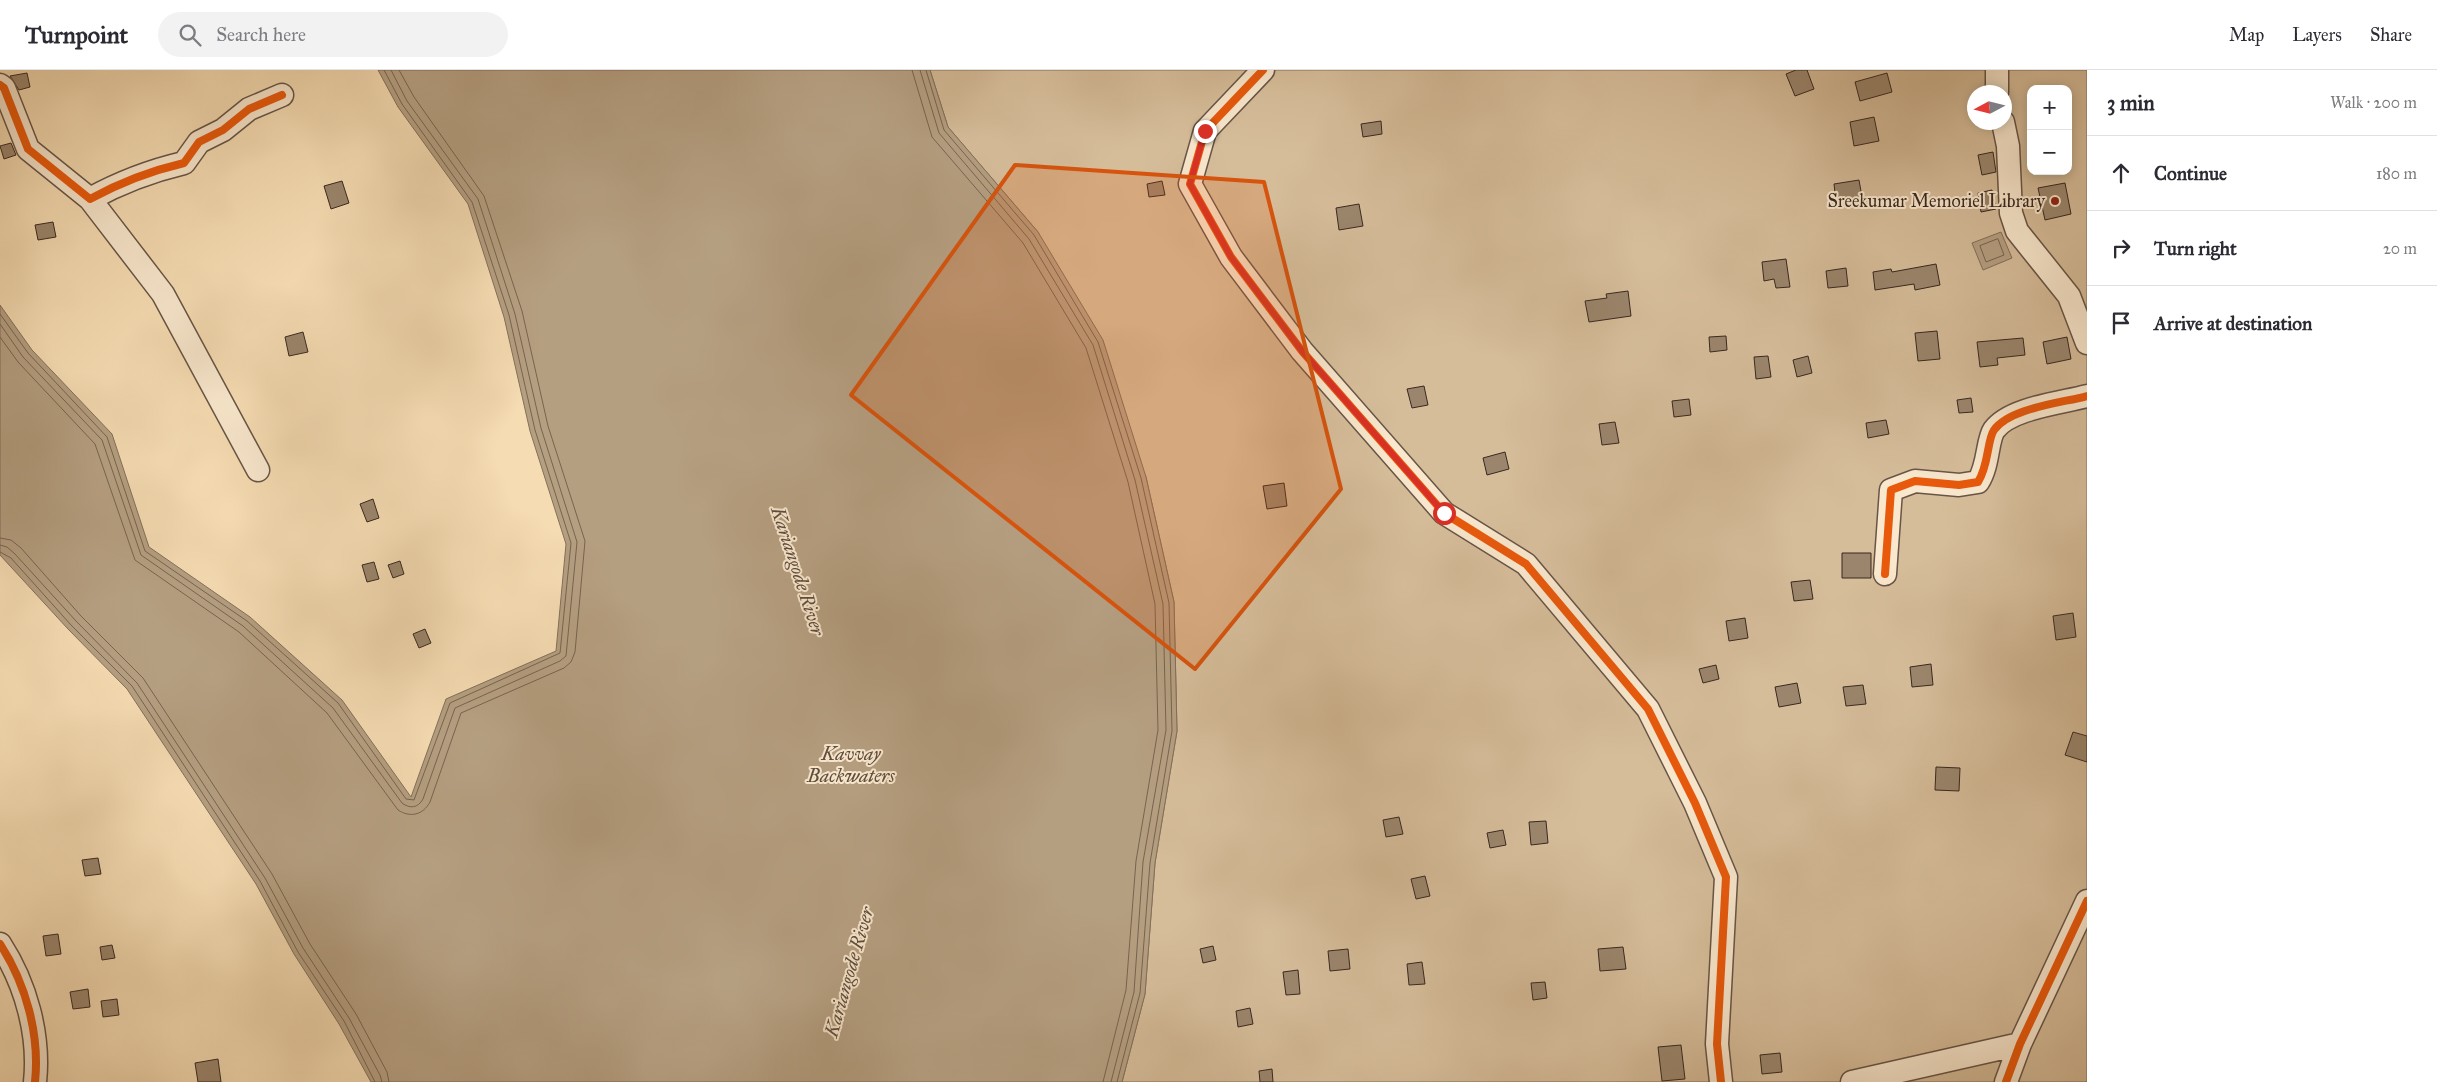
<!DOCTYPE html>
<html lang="en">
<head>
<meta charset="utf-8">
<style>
	:root { --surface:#fff; --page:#f2f2f3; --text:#2b2b33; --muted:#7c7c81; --line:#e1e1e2 }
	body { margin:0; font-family:"IM FELL Great Primer",serif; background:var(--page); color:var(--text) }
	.controls { position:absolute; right:15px; top:15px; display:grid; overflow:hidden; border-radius:10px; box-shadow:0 2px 12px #0003 }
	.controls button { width:45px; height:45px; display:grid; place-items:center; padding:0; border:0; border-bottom:1px solid var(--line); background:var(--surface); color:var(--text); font:25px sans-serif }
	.compass { position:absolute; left:1967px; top:15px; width:45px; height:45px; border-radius:50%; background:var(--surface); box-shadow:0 2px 12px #0003; rotate:263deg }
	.stop { position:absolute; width:15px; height:15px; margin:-11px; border:4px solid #d93025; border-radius:50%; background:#fff }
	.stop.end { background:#d93025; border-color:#fff; box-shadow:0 1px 5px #0008 }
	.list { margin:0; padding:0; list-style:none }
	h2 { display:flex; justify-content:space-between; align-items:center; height:65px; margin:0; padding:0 20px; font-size:21px }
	h2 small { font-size:16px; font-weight:400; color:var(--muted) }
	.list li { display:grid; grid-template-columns:32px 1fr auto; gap:15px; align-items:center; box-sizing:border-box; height:75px; padding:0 20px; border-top:1px solid var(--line) }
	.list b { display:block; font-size:19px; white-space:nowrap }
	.list em { font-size:16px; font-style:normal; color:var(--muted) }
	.icon { flex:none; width:28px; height:28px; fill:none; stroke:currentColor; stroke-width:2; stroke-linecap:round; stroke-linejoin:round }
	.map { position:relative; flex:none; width:2087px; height:1012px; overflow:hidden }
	header { display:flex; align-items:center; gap:30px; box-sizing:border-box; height:70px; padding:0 25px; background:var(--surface); border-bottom:1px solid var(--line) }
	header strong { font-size:24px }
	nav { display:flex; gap:28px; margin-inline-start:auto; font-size:18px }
	.search { width:350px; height:45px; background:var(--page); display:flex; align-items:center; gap:12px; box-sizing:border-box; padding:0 18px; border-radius:28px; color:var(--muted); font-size:19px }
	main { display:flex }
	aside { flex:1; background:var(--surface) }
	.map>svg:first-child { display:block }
	.green { fill:#d6bd9a; stroke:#87725e; fill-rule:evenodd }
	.water { fill:#b59f81; stroke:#836f5b }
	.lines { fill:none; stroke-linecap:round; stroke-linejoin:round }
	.shore { stroke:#766451; stroke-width:1 }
	.building { fill:#9b866d; stroke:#382821 }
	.minor-casing { stroke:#685546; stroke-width:25 }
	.minor { stroke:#f9e8ce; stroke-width:22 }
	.cycleway-casing { stroke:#f9e8ce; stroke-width:11 }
	.cycleway { stroke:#e8590c; stroke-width:8 }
	.route { stroke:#d93025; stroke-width:6 }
	.marked { fill:#d6540e; fill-opacity:0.2; stroke:#d6540e; stroke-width:4; stroke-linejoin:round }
	.poi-dot { fill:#8f2418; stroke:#f9e8ce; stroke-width:2 }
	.labels { text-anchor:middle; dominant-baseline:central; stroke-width:4; stroke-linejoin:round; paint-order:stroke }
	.poi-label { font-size:18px; fill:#382821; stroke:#f9e8ce; text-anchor:end }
	.water-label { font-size:19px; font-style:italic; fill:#5e4c3e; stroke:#f9e8ce }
</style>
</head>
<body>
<header>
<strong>Turnpoint</strong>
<div class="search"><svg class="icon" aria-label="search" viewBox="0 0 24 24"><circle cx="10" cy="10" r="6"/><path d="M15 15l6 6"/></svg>Search here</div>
<nav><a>Map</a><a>Layers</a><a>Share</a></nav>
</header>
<main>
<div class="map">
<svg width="2087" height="1012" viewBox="0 0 2087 1012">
	<rect width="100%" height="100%" fill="#f6dcb3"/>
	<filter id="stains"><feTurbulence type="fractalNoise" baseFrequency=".004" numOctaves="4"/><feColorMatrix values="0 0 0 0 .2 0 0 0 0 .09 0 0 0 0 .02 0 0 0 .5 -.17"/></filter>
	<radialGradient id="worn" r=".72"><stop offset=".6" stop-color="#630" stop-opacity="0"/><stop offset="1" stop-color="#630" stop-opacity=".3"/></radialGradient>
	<path class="green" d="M930 0H2087V1012H1122L1145 924 1155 793 1177 661 1174 532 1146 407 1038 162 948 57ZM2031 19H2068V101H2031ZM1974 22H2004V52H1974Z"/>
	<path class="water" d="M378 0H930L948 57 1038 162 1103 270 1146 407 1174 532 1177 661 1155 793 1145 924 1122 1012H371L339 954 294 884 256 814 127 619 68 559 0 485V235L32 280 112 364 149 477 250 547 342 630 411 727 446 629 556 581 566 474 530 361 504 247 468 134 398 37Z
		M2001 162 2012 188 1983 200 1972 173Z"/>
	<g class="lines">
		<path class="shore" d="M912 0 932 67 1023 173 1086 278 1128 412 1155 534 1158 660 1136 791 1126 920 1103 1012
			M920 0 939 63 1029 169 1093 275 1135 410 1163 534 1166 660 1143 792 1134 922 1111 1012
			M926 0 944 60 1034 165 1098 272 1141 408 1169 533 1172 661 1150 793 1140 923 1117 1012
			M1998 169 2004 185 1986 192 1980 176Z
			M0 244 28 283 107 367 145 481 247 551 338 633 406 729 414 730 450 633 560 583 571 473 535 360 509 245 472 132 402 34 384 0
			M0 254 23 287 102 370 141 485 243 556 333 638 402 733C410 739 418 738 423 729L455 638 560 591 566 586 577 472 541 358 515 244 478 129 407 31 391 0
			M0 267 18 292 95 374 135 490 239 562 327 643 398 740C410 748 423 745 430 732L461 643 564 598 571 592 575 582 585 471 548 356 522 241 484 126 414 27 399 0
			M0 468 11 470 21 478 81 546 143 608 272 804 310 874 356 944 387 1002 389 1012
			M0 475 7 477 15 484 76 551 137 613 265 808 303 878 349 948 380 1005 382 1012
			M0 482 11 488 71 555 132 616 260 811 298 882 344 951 375 1012"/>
	</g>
	<path class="building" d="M1796 0H1807L1814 19 1795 26 1786 4Z
		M27 3 30 17 19 20 10 6Z
		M1887 3 1892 22 1860 31 1855 12Z
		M1874 47 1879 71 1854 76 1850 52Z
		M1381 51 1382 64 1363 67 1361 54Z
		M11 73 16 85 4 89 0 76Z
		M1993 82 1996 102 1982 105 1978 85Z
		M1859 110 1862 127 1836 131 1834 114Z
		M342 111 349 133 331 139 324 116Z
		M1162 111 1165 125 1149 127 1147 114Z
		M2065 113 2071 144 2045 150 2038 118Z
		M1992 120 1996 139 1981 142 1978 123Z
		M1359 134 1363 156 1339 160 1336 138Z
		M53 152 56 167 38 170 35 155Z
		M1786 189 1790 217 1776 218 1774 209 1764 211 1762 192Z
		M1936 194 1940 215 1915 220 1914 214 1875 220 1873 202 1891 199 1892 202Z
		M1846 198 1848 216 1828 218 1826 201Z
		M1628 221 1631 246 1589 252 1585 231 1607 228 1606 224Z
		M1937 261 1940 289 1918 291 1915 263Z
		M303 262 308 282 289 286 285 267Z
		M1726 266 1727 280 1710 282 1709 267Z
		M2067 267 2071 289 2047 294 2043 272Z
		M2023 268 2025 285 1997 288 1998 295 1980 297 1977 272Z
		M1768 286 1771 307 1756 309 1754 287Z
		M1808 286 1812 303 1797 307 1793 290Z
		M1424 316 1428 335 1412 338 1407 319Z
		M1971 328 1973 342 1959 343 1957 330Z
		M1689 329 1691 345 1674 347 1672 331Z
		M1886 350 1889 364 1868 368 1866 353Z
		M1615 352 1619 373 1602 375 1599 354Z
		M1505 382 1509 399 1487 405 1483 388Z
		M1284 413 1287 436 1267 439 1263 416Z
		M373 429 379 448 367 452 360 434Z
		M1842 483H1871V508H1842Z
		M400 491 404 504 393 508 388 495Z
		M374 492 379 509 367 512 362 495Z
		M1810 510 1813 529 1794 531 1791 512Z
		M2073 543 2076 567 2056 570 2053 546Z
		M1745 548 1748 568 1729 571 1726 551Z
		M425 559 431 573 419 578 413 564Z
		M1931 594 1933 615 1912 617 1910 597Z
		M1716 595 1719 609 1703 613 1699 599Z
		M1797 613 1801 633 1779 637 1775 617Z
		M1863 615 1866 634 1846 636 1843 617Z
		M2073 662 2087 666V692L2065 685Z
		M1936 697 1960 698 1959 721 1935 720Z
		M1399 747 1403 764 1386 767 1383 750Z
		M1546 751 1548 773 1531 775 1529 752Z
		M1503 760 1506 775 1490 778 1487 763Z
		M98 788 101 804 85 806 82 790Z
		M1425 806 1430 826 1416 829 1411 809Z
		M58 864 61 884 46 886 43 866Z
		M112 875 115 888 102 890 100 877Z
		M1213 876 1216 890 1203 893 1200 879Z
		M1623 877 1626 899 1600 901 1598 879Z
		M1348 879 1350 899 1330 901 1328 881Z
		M1422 892 1425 914 1409 915 1407 894Z
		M1298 900 1300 924 1286 925 1283 902Z
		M1545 912 1547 928 1533 930 1531 913Z
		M88 919 90 937 73 939 70 922Z
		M117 929 119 945 103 947 101 931Z
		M1250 938 1253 954 1238 957 1236 941Z
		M1681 975 1685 1009 1662 1011 1658 977Z
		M1780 983 1782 1002 1762 1004 1760 985Z
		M218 989 221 1012H198L195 993Z
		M1272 999 1273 1012H1260L1259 1001Z"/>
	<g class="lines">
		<g class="minor-casing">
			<path id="minor" d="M1263 0 1205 61 1190 114 1231 187 1302 281 1444 443 1526 494 1648 639 1695 733 1726 807 1717 974 1721 1012
				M1997 0V22
				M0 15 4 18 28 79 90 129C121 112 150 101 184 93L199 72 223 60 249 39 282 25
				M2003 52 2008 76 2011 143 2017 161 2069 226 2087 273
				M90 129 163 224 258 400
				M1885 504 1891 420 1915 411 1959 415 1978 412C1989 395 1987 370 1994 360 2010 338 2061 333 2087 326
				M0 874C26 914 40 965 35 1012
				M1852 1012 2020 974
				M2006 1012 2020 974 2087 831"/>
		</g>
		<use href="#minor" class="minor"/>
		<g class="cycleway-casing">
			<path id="cycleway" d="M1263 0 1205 61 1190 114 1231 187 1302 281 1444 443 1526 494 1648 639 1695 733 1726 807 1717 974 1721 1012
				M0 15 4 18 28 79 90 129C121 112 150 101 184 93L199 72 223 60 249 39 282 25
				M1885 504 1891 420 1915 411 1959 415 1978 412C1989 395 1987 370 1994 360 2010 338 2061 333 2087 326
				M0 874C26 914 40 965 35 1012
				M2006 1012 2020 974 2087 831"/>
		</g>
		<use href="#cycleway" class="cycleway"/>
	</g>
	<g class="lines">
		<path class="route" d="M1205 61 1190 114 1231 187 1302 281 1444 443"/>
	</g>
	<path class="marked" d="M1015 95 1264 112 1341 419 1195 599 851 325Z"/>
	<circle class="poi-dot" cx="2055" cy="131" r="5"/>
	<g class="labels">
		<g class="poi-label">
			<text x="2045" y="131">Sreekumar Memoriel Library</text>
		</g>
		<g class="water-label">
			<text transform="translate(798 501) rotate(72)">Kariangode River</text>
			<text x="851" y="683">Kavvay<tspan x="851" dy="22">Backwaters</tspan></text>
			<text transform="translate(849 902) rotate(-74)">Kariangode River</text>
		</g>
	</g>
	<rect width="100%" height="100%" filter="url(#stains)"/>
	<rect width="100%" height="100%" fill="url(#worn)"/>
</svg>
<div class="controls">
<button>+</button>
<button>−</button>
</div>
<svg class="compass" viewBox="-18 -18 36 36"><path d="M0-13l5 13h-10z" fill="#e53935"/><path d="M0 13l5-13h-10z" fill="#7c7c81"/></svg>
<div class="stop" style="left:1444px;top:443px"></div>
<div class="stop end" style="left:1205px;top:61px"></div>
</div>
<aside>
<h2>3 min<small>Walk · 200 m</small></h2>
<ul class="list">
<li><svg class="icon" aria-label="ahead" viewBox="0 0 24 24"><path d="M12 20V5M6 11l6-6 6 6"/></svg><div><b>Continue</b></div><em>180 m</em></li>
<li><svg class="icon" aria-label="right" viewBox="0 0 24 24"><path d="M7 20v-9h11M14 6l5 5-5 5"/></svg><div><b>Turn right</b></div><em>20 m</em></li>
<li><svg class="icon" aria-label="arrive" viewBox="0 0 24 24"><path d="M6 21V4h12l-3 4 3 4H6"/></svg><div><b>Arrive at destination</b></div></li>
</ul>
</aside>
</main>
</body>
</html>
